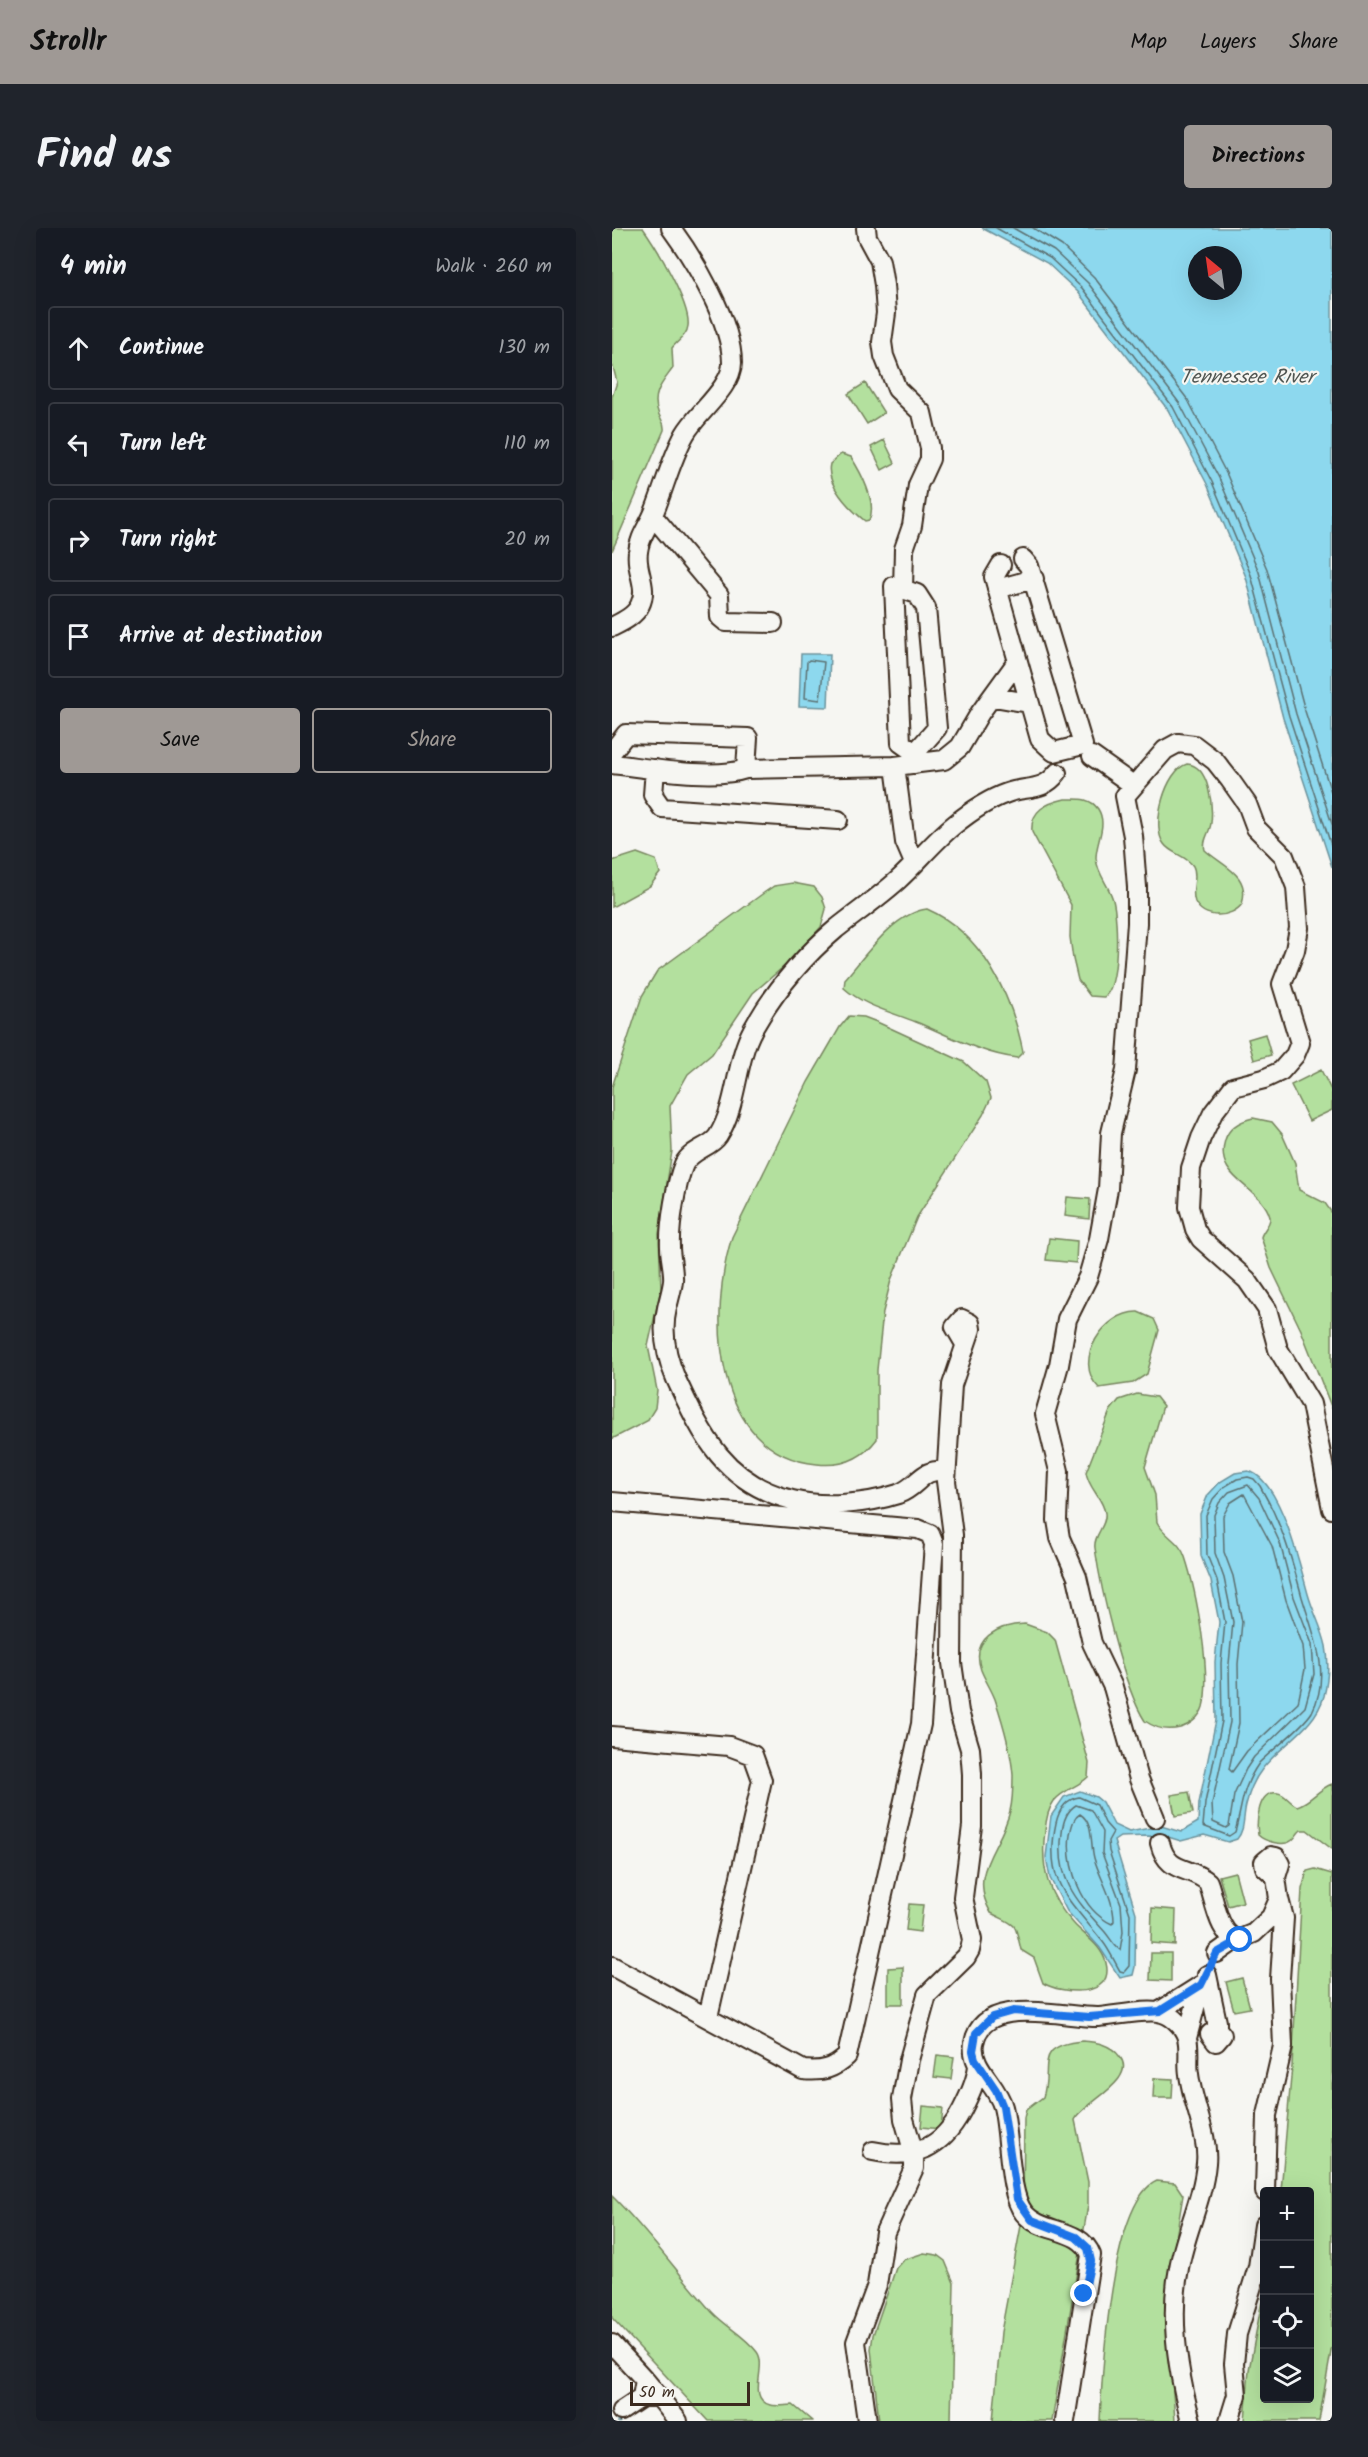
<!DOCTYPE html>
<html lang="en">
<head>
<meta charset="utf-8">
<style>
	:root { --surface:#171b24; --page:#20242c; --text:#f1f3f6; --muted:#9ea1a6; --line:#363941; --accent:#9f9995 }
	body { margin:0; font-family:Kalam,sans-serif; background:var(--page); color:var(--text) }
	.controls { position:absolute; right:18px; bottom:18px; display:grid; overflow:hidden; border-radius:6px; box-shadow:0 6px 24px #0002 }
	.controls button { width:54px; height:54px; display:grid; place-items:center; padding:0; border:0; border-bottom:2px solid var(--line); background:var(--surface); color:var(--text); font:30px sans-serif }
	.compass { position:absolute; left:576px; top:18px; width:54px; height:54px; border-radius:50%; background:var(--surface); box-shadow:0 6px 24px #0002; rotate:331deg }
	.scale { position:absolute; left:18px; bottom:15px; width:120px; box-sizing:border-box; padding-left:6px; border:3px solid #3b2a1e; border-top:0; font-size:16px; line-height:21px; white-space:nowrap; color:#3b2a1e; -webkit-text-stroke:4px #f6f6f2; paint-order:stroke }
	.stop { position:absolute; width:18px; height:18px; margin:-14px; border:4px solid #1a73e8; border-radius:50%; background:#fff }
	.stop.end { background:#1a73e8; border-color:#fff; box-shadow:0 2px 6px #0008 }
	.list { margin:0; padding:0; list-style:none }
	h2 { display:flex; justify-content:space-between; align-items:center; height:78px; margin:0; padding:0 24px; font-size:26px }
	h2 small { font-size:20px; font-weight:400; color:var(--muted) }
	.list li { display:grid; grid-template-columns:39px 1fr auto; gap:18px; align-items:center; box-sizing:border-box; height:84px; margin:0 12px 12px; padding:0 12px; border:2px solid var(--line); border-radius:6px }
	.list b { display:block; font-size:22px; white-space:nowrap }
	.list em { font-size:20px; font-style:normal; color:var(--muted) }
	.actions { display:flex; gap:12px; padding:18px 24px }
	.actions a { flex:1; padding:14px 0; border:2px solid var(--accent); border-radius:6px; text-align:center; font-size:21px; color:var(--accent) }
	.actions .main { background:var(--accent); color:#111 }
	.icon { flex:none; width:33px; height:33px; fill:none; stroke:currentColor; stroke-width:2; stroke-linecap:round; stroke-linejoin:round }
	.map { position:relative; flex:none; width:720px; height:2193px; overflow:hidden; border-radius:6px }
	header { display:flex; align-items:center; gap:36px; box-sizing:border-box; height:84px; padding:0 30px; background:var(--accent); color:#111 }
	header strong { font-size:28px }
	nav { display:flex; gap:33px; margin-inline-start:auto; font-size:21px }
	.intro { display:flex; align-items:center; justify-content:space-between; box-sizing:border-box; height:144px; padding:0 36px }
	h1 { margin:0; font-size:42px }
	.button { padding:15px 27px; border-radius:6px; background:var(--accent); color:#111; font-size:21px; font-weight:700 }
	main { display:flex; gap:36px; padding:0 36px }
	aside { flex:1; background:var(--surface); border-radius:6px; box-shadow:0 6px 24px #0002 }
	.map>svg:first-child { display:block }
	.green { fill:#b3e09e; stroke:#77855e; stroke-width:1.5 }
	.water { fill:#8dd8ee; stroke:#6c929b; stroke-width:1.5; fill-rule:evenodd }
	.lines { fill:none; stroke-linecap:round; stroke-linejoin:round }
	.shore { stroke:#5c7071; stroke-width:1.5 }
	.stream { stroke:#6c929b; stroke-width:4.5 }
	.minor-casing { stroke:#3b2a1e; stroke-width:22 }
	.minor { stroke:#f6f6f2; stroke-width:18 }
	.route { stroke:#1a73e8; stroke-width:8 }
	.labels { text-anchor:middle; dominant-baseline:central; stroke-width:4.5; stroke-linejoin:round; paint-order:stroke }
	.water-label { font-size:20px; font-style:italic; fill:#505652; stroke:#f6f6f2 }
</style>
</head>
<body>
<header>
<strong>Strollr</strong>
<nav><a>Map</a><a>Layers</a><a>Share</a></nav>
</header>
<div class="intro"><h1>Find us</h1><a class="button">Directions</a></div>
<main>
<aside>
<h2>4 min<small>Walk · 260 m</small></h2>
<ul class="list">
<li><svg class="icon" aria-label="ahead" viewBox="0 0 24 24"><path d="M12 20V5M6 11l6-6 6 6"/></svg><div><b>Continue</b></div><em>130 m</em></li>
<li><svg class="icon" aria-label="left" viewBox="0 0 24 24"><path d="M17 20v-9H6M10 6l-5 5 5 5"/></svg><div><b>Turn left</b></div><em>110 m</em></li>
<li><svg class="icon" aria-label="right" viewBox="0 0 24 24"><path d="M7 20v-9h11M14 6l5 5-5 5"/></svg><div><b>Turn right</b></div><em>20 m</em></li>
<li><svg class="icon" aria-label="arrive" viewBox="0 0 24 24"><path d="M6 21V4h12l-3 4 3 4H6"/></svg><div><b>Arrive at destination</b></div></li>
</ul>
<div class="actions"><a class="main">Save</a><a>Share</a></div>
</aside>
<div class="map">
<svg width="720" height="2193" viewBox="0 0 720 2193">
	<rect width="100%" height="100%" fill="#f6f6f2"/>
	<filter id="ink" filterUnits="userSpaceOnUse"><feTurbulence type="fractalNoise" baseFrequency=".0167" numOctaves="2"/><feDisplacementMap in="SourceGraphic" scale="12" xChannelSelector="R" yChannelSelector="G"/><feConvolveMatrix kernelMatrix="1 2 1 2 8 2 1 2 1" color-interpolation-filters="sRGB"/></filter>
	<g filter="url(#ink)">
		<path class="green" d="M0 0H31C44 18 79 77 76 98 75 108 65 113 60 120L61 140C52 153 39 165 46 184 48 191 53 194 52 202L0 323V169L5 154 0 135Z
			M253 155 272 185 255 196 236 166Z
			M272 212 283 235 270 242 259 219Z
			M229 226 239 229C248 243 266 275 257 292L253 293C238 281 213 256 218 236Z
			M575 536C597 537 601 577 599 595 598 605 590 612 593 622 610 638 639 646 630 676 620 690 592 692 583 674 578 662 587 649 581 638 574 627 559 626 552 616 538 598 554 542 575 536Z
			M453 571C465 571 478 569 486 581 496 597 484 613 484 630 485 646 497 657 501 672 506 691 508 758 492 769L478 768 466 752 461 731 458 709 459 677 420 604C418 582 435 575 453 571Z
			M25 625 44 632 48 645 38 658 0 679V633Z
			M181 655 202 659 210 669 214 681 209 699 176 735 141 765 100 826 76 846 58 878 60 923 47 1006 49 1061 36 1118 45 1162 43 1180 35 1193 0 1211V859L30 768 45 743 153 664 162 658Z
			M315 681C370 705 400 768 411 824L405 830C370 826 336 807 304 794 279 784 252 778 232 760L233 751C254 727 282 685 315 681Z
			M237 788 252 789 265 794 352 834 374 854 379 870 371 887 305 989 279 1052 271 1084 265 1142V1211C250 1231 230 1239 205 1236 100 1226 96 1085 120 1009L196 854 228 799Z
			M653 806 659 827 642 832 636 811Z
			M709 842 720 864V882L697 893 679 857Z
			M641 890 660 894 670 906 683 935 687 962 713 975 720 985V1181L689 1102 659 1040 649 1009C651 1002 659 996 658 989 650 958 601 952 613 912 617 899 628 893 641 890Z
			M455 969 478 971 477 991 453 988Z
			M437 1010 465 1013 464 1035 434 1032Z
			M526 1084 542 1091 547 1102 535 1146 521 1155 487 1160C459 1133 493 1083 526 1084Z
			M525 1166 544 1169 551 1178 533 1239 543 1267 545 1294C552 1308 568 1313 573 1329 584 1362 600 1446 591 1479 588 1489 578 1497 568 1500 556 1503 543 1500 533 1493 511 1459 489 1362 483 1320 481 1307 495 1298 493 1285 491 1270 476 1260 474 1244L498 1183 507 1172Z
			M413 1396 435 1404 443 1412 477 1535 476 1549C466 1559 452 1561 442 1573 436 1581 434 1592 433 1603 428 1639 436 1669 462 1696 473 1708 490 1718 494 1735 503 1771 449 1766 431 1755L422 1730 409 1722C402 1692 406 1699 379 1685 355 1644 389 1621 398 1583 401 1572 401 1558 401 1547 399 1521 391 1495 383 1471 379 1461 373 1452 369 1442 358 1410 386 1397 413 1396Z
			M720 1556V1621L695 1602H689C685 1605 683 1611 679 1613 671 1619 652 1613 646 1607 644 1594 646 1561 666 1565 673 1566 678 1575 685 1578 699 1574 706 1561 720 1556Z
			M577 1564 581 1585 563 1588 559 1567Z
			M703 1641 720 1646V2118L707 2193H633L637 2142 652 2062V2170H698V1964L669 1963 680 1838 690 1661 695 1643Z
			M623 1644 631 1674 616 1678 607 1648Z
			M297 1676 311 1677 308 1704 294 1702Z
			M540 1680 564 1682 563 1717 539 1715Z
			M539 1725H559V1753L538 1752Z
			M291 1739V1776H276V1740Z
			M630 1750 638 1780 622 1783 614 1754Z
			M470 1813C484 1814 499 1816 508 1829 526 1852 471 1875 463 1892L476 1954V1977L440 2193H381L389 2104 411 1987 412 1890 414 1882 431 1869C441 1839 420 1818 470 1813Z
			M325 1827 342 1829 339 1851 322 1849Z
			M542 1850 561 1851 560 1870H541Z
			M311 1878 331 1880 329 1901 309 1899Z
			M545 1953 563 1955 571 1967 562 2022 558 2122 563 2193H488C490 2145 499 1972 545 1953Z
			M0 1968C37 2004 66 2046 100 2084 113 2098 133 2108 145 2124 156 2139 134 2170 158 2177 165 2179 174 2177 181 2177L200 2193H96L0 2090Z
			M312 2025 325 2027 333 2033 342 2055 339 2193H267L259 2121 261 2107 284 2040 291 2032Z"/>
		<path class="water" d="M370 0H720V639L671 490 634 349 595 256 556 182 466 64 435 35ZM585 27H621V63H585Z
			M189 426H218L216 479 187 478Z
			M636 1243C668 1250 688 1338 696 1366 701 1384 710 1400 714 1418 717 1434 716 1452 712 1468 703 1500 671 1515 651 1540 643 1550 637 1564 634 1577 631 1589 633 1602 625 1611L616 1614 592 1607 569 1613 556 1609 535 1608 508 1609 502 1613 524 1685 523 1739 521 1747 508 1750 488 1720 455 1683 438 1650 434 1629 439 1588 452 1569 468 1563 484 1569 490 1574 502 1597 517 1604 549 1598 569 1604 586 1594 587 1575 604 1492 603 1434 607 1394 599 1353 589 1328 588 1286 596 1267 608 1254 623 1245Z"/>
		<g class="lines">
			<path class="shore" d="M384 0 438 30 470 60 561 179 600 254 639 347 677 488 720 620
				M401 0 442 23 476 55 568 176 607 250 647 344 684 486 720 596
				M421 0 450 18 482 49 576 172 615 247 655 341 693 483 720 567
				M197 432 212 434 208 472 193 470 195 434Z
				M636 1249 642 1251 648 1258C670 1296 679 1328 690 1369 701 1406 720 1445 700 1484 691 1499 661 1521 647 1535 629 1561 631 1576 623 1604L617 1608 591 1598 593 1575 610 1493 609 1435 613 1394 605 1352 595 1327 594 1287 601 1271 612 1259 625 1251Z
				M636 1257 647 1270 668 1315 682 1369 700 1416 702 1446 693 1479 642 1529 634 1541 622 1567 617 1598 614 1600 601 1594 600 1576 618 1494 617 1436 621 1394 612 1350 603 1325 602 1287 607 1275 617 1264Z
				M632 1266 660 1318 674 1372 691 1418 693 1441 686 1475 635 1523 620 1544 617 1541 627 1495 626 1436 630 1394 621 1348 612 1324 611 1288 618 1275Z
				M467 1569 485 1577 493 1595 501 1604 496 1613 497 1623 518 1686 517 1738 512 1744 508 1743C502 1733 498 1723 491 1714 458 1672 431 1655 444 1595 447 1582 454 1571 467 1569Z
				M464 1577 479 1582 491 1604 490 1625 509 1676 511 1704 508 1722C502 1718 498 1710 493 1704 465 1673 443 1651 450 1605 451 1594 454 1583 464 1577Z
				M468 1586C482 1595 478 1615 482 1630 488 1651 502 1671 502 1693L500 1696C469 1682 454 1638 458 1606 460 1598 461 1590 468 1586Z"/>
			<path class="stream" d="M0 2184 7 2193"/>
			<g class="minor-casing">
				<path id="minor" d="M254 0 255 9 268 33 272 57 274 85 270 114 272 128 285 161 310 185 318 220V231L306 257 300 298 292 321 291 361
					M41 288 107 367 108 389 114 394 161 395
					M389 337 382 349 428 511 442 524 471 517 417 338 411 331
					M385 361 422 351
					M0 399C10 394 23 388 28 377 37 359 23 342 26 324 27 309 38 296 43 282 53 257 60 229 73 206 85 185 120 159 120 135 120 94 83 33 59 0
					M382 469 417 475
					M0 524 14 506 136 510 134 541 283 538 332 532 348 519 368 485 405 434
					M303 525 289 515 282 358 305 366 314 380 325 500 303 525V536
					M480 528 521 557
					M0 536C36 540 101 552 134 541
					M283 538 293 614 302 635
					M43 541 41 567 50 580 226 592
					M334 1243C308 1240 308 1258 286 1266 255 1276 211 1280 180 1272 113 1255 91 1209 64 1151 54 1128 49 1105 55 1080 57 1071 60 1062 61 1053 62 1042 58 1030 58 1019 57 999 64 954 72 936 80 921 98 920 106 908 126 876 123 834 141 801 162 764 191 729 224 701 244 685 266 670 286 652 305 635 321 614 342 597 358 584 375 572 395 565 414 558 431 564 445 545
					M0 1274 306 1301 318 1306 322 1316 309 1496 235 1828C222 1841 210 1844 191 1842L0 1738
					M0 1508 117 1518 141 1527 150 1552 96 1789
					M543 1590 527 1551 501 1459 480 1415 465 1349 448 1310 445 1292 447 1243 433 1186 447 1137 455 1091 476 1049 487 1011 496 961 499 905 514 842 525 695V659L521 608 513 568 553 522 566 515 582 517 603 533 618 552 635 576 644 600 672 628 684 659 687 700 683 722 670 756 688 815 683 827 669 843 652 851 621 859 601 885 589 910 579 940 577 979 583 1001 589 1011 635 1052 655 1081 666 1121 699 1176 720 1281
					M548 1615C556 1647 577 1637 596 1654 603 1672 606 1709 628 1712
					M605 1725 619 1715 642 1705 659 1689 667 1671 664 1649 668 1636 664 1629 659 1628 652 1634 653 1639 664 1649
					M595 1747 605 1794V1801L598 1806 604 1814 610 1807 605 1801
					M548 1783 589 1757 575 1810
					M261 1923C303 1932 330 1920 350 1882 357 1868 364 1854 366 1838
					M653 1964 655 1887 671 1818 668 1751 672 1690 667 1671
					M0 2116 33 2152 30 2169 9 2183
					M30 2169H47L33 2152
					M47 2169 66 2193
					M255 2193 244 2114 265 2057 273 2004 302 1940V1926L292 1891 290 1871 297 1832 315 1767 354 1729 358 1722 360 1712 351 1669 360 1598V1546L358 1521 347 1484 340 1435 341 1307 334 1253 340 1157 359 1101 358 1095 350 1091 343 1099 353 1116
					M453 2193 479 2027C469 1999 429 2006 412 1985 396 1966 398 1906 391 1879 385 1856 358 1840 362 1815 371 1765 453 1790 487 1789 503 1788 538 1780 550 1785 561 1788 572 1799 575 1810 578 1821 575 1835 577 1846 580 1874 597 1908 594 1935 591 1971 573 2005 567 2040 557 2090 566 2145 579 2193
					M617 2193 625 2167 622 2136 625 2106 646 2039 652 1997"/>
			</g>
			<use href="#minor" class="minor"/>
		</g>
	</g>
	<g class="lines" filter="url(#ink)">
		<path class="route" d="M472 2066 479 2033 476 2020 464 2009 420 1992 405 1971 391 1879 384 1862 363 1831 361 1823 364 1805 380 1789 401 1783 477 1789 548 1783 589 1757 605 1725 628 1712"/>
	</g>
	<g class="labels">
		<g class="water-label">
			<text x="635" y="150">Tennessee River</text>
		</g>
	</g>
</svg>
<div class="controls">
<button>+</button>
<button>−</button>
<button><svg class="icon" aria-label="locate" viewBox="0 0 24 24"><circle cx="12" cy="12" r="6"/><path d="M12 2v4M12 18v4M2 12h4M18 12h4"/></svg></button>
<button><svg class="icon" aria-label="layers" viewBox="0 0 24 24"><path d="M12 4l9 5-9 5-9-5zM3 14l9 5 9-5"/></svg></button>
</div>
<svg class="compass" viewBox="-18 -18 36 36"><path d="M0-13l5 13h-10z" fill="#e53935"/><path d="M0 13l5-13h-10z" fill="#9ea1a6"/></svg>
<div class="scale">50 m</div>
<div class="stop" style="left:628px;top:1712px"></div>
<div class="stop end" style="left:472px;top:2066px"></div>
</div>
</main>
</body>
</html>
